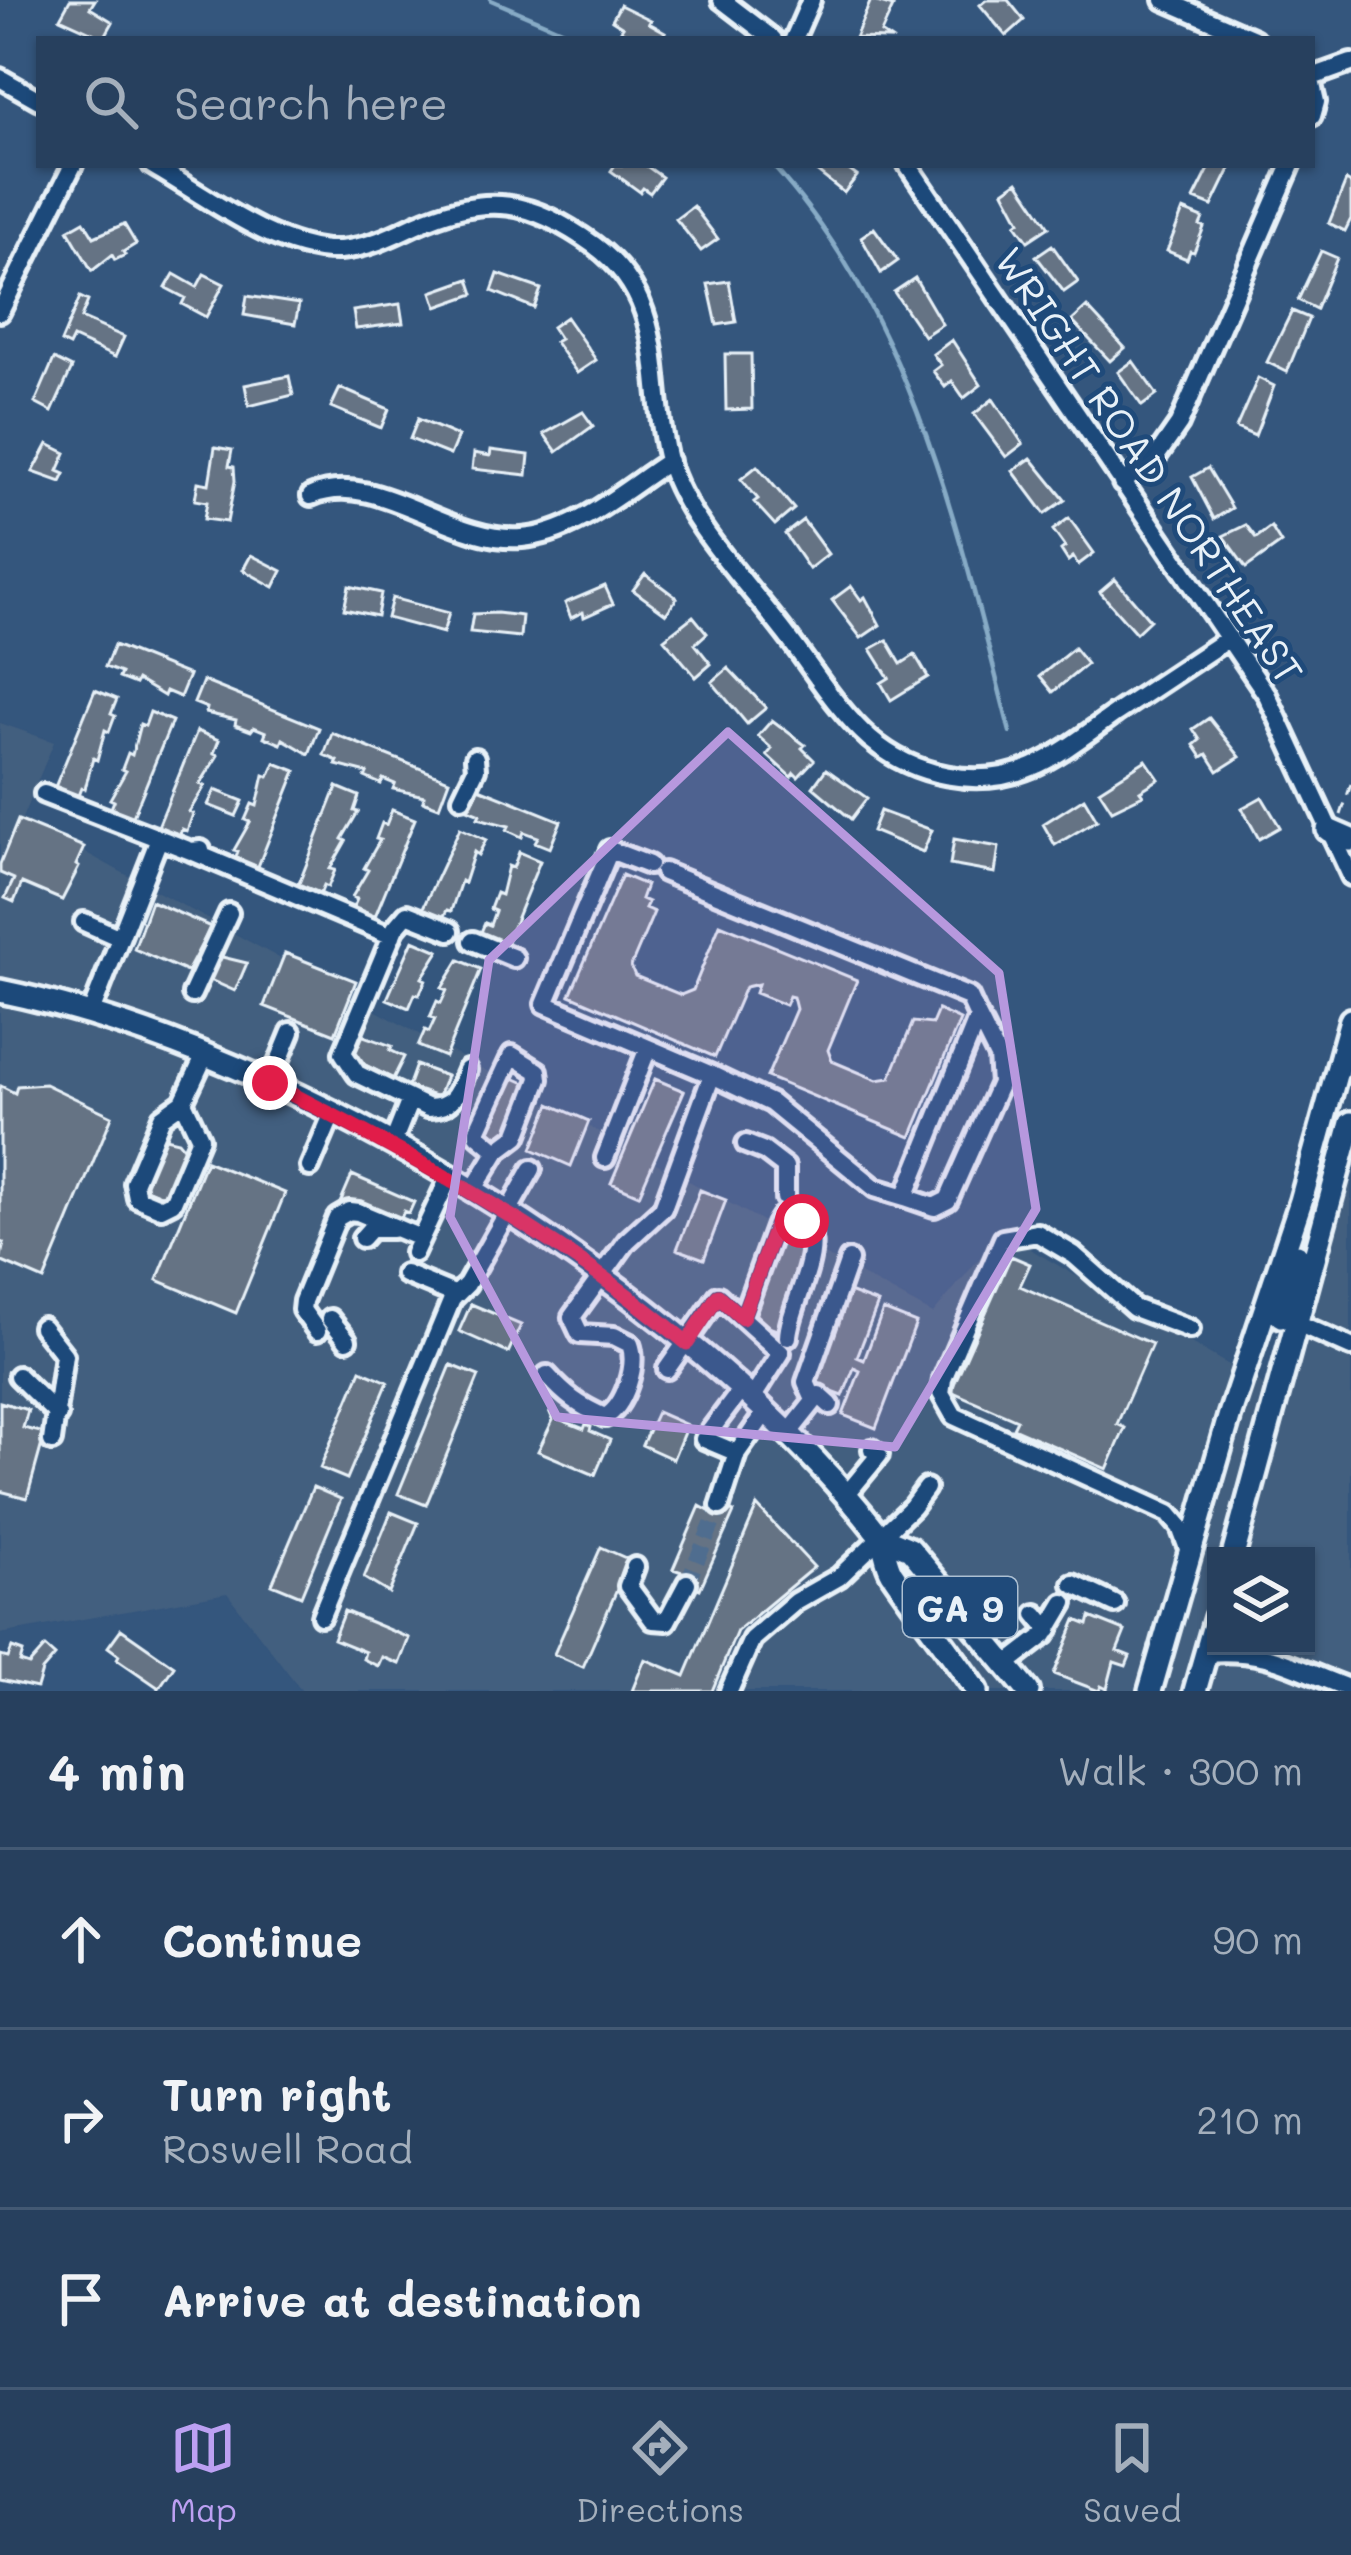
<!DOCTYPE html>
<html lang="en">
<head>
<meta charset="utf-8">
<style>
	:root { --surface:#27405e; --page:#334b67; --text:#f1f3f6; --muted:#a4afbc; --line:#435973; --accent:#bca0f2 }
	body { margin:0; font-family:Mali,sans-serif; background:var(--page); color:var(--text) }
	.controls { position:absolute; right:36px; bottom:36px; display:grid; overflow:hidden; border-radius:0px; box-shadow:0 3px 9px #0004 }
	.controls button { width:108px; height:108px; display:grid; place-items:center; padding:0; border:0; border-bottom:3px solid var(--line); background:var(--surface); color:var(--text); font:60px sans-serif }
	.stop { position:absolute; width:36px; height:36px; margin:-27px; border:9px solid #e11d48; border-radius:50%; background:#fff }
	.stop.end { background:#e11d48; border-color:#fff; box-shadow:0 3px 12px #0008 }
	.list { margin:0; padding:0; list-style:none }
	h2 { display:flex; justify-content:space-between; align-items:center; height:156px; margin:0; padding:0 48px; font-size:51px }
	h2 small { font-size:39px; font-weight:400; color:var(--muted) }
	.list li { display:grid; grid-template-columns:78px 1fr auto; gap:36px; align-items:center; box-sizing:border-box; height:180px; padding:0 48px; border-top:3px solid var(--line) }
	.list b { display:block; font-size:45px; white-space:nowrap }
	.list p { margin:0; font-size:39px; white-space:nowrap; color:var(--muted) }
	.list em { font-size:39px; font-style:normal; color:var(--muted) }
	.icon { flex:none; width:66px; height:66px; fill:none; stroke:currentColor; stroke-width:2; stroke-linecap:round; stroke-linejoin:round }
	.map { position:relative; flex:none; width:1351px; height:1691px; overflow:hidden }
	.search { position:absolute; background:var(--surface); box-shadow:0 3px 9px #0004; left:36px; right:36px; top:36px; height:132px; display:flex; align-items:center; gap:30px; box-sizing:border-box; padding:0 42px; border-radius:0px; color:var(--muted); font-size:45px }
	.sheet { height:696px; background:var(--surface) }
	nav { display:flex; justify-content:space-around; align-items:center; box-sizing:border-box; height:168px; border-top:3px solid var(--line); background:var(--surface); font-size:33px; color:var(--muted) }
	nav a { display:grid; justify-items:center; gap:6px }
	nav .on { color:var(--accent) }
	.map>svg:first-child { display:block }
	.built { fill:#435f7f; fill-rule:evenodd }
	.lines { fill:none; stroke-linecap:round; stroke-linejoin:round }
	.stream { stroke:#87abc6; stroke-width:4.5 }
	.building { fill:#657384; stroke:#e8f1f8; stroke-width:3 }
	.minor-tunnel { stroke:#4f6d8f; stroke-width:16; stroke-dasharray:16 8; stroke-linecap:butt }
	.minor-casing { stroke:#e8f1f8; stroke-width:26 }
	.major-casing { stroke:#e8f1f8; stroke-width:30 }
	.path { stroke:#e8f1f8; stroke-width:3; stroke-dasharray:12 9; stroke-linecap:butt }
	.minor { stroke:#1f4a7a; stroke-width:16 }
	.major { stroke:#1f4a7a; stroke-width:21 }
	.route { stroke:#e11d48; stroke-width:15 }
	.marked { fill:#b798de; fill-opacity:0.2; stroke:#b798de; stroke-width:9; stroke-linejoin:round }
	.labels { text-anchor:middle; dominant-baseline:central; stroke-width:10; stroke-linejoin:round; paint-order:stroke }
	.shield { fill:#1f4a7a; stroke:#acbfd2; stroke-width:3 }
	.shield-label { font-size:36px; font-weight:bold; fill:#e8f1f8 }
	.street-label { font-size:39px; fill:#e8f1f8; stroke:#1f4a7a }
</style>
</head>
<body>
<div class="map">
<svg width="1351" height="1691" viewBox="0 0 1351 1691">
	<rect width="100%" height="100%" fill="#34567d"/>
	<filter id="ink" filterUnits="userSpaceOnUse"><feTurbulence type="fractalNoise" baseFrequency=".00833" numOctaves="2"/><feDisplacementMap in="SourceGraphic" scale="24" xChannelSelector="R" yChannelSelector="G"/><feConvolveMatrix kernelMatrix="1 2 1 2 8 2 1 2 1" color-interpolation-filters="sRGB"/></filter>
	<g filter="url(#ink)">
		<path class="built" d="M0 723 54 742 22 818 933 1314 1001 1232 1268 1388 1336 1150 1351 1156V1691H302L227 1593 0 1634ZM1216 1556H1306V1646H1216Z"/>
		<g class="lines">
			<path class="stream" d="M491 0 582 39
				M772 165C913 317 960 537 1010 732"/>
		</g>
		<path class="building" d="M70 0H95L90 8 113 22 104 38 60 18Z
			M871 0 893 7 881 33 890 39 855 38Z
			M986 0H1008L1024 20 1006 36 980 5Z
			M620 5 651 20 649 23 665 32 660 39H635L621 30 623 27 612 20Z
			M615 165H645L662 177 650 193 643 188 640 192 611 171Z
			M819 165H842L857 176 844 193 815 170Z
			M1211 165H1232L1212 206 1194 199Z
			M1018 181 1049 227 1028 241 1016 224 1020 221 1004 191Z
			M1346 181 1351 184V219L1345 231 1329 223Z
			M693 206 718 239 701 251 676 219Z
			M1183 210 1203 218 1200 225 1204 227 1194 252 1190 251 1187 259 1167 251Z
			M84 221 94 237 124 224 136 244 123 252 125 255 115 260 112 255 92 271 68 230Z
			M874 228 898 261 881 273 861 237Z
			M1052 245 1078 282 1064 292 1036 256Z
			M1321 251 1337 258 1316 309 1298 300Z
			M174 274 197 287 204 274 224 284 206 317 182 304 185 298 166 288Z
			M498 274 541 289 534 308 492 291Z
			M915 278 942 324 924 336 894 292Z
			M469 279 474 294 437 307 432 292Z
			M729 281 736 322 717 325 708 284Z
			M247 296 299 304 295 324 244 315Z
			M80 297 88 301 81 318 124 337 115 357 73 338 69 346 61 342Z
			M400 304 403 323 356 329 353 311Z
			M1087 307 1125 348 1110 361 1072 321Z
			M1292 311 1309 318 1287 372 1267 362Z
			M566 317 596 360 577 373 555 342 560 339 552 327Z
			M952 340 981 385 964 398 952 381 945 387 933 371 941 365 933 354Z
			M725 354H751L752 409 726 410Z
			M54 359 72 368 52 412 35 403Z
			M1133 361 1157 395 1142 406 1118 372Z
			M289 376 293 395 249 406 245 385Z
			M1258 378 1274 386 1255 436 1236 428Z
			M340 388 389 409 381 428 331 407Z
			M993 399 1023 444 1006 457 974 414Z
			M583 412 593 426 557 452 544 434Z
			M418 419 458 436 450 455 410 439Z
			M48 444 66 453 58 471 65 474 61 482 33 472Z
			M215 447 232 450 229 466 234 467 235 481 227 522 204 519 207 502 195 500 198 482 209 484Z
			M491 450 529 455 527 475 472 469 474 453 490 456Z
			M1031 458 1065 500 1045 514 1013 471Z
			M757 466 794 509 775 525 754 502 758 499 741 479Z
			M1208 468 1232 508 1214 519 1192 477Z
			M1069 518 1094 553 1078 565 1073 557 1068 561 1061 550 1065 547 1053 530Z
			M803 520 828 554 809 569 785 534Z
			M1246 525 1256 538 1271 527 1281 543 1246 568 1223 536Z
			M251 555 282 571 274 587 243 570Z
			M645 574 677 598 666 614 633 590Z
			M1115 579 1150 620 1136 633 1100 592Z
			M349 586 381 593 377 616 344 609Z
			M605 586 613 604 584 617 583 612 571 618 565 603Z
			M851 586 861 600 865 597 880 625 861 638 832 600Z
			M392 598 449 613 443 633 387 618Z
			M497 613 522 616 520 637 470 632 473 614Z
			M693 616 707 633 695 644 711 664 696 677 664 639Z
			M887 640 901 664 915 655 928 677 891 700 881 683 889 678 871 649Z
			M114 645 189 675 180 697 166 691 164 696 137 680 135 684 119 678 121 673 105 667Z
			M1074 648 1087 664 1053 692 1040 676Z
			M728 668 766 708 747 724 712 682Z
			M203 681 319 728 309 754 283 739 281 744 264 737 266 732 254 727 251 731 235 725 236 720 206 713 207 708 194 703Z
			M95 690 117 699 111 714 115 716 109 732 105 730 97 760 93 758 85 789 81 788 76 801 53 792Z
			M150 712 172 721 130 824 108 815 114 801 110 799 126 771 122 769 128 753 132 755 140 724 145 726Z
			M1209 718 1240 757 1218 771 1207 754 1202 757 1194 745 1200 740 1193 729Z
			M772 720 805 745 802 748 814 760 798 777 794 773 791 777 767 755 772 749 758 736Z
			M197 731 219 740 214 753 218 755 200 784 205 786 189 812 193 814 187 831 182 829 176 843 155 834Z
			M332 733 449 780 439 807 423 801 424 796 393 789 395 784 383 779 381 784 365 777 367 773 336 765 338 761 324 755Z
			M1146 760 1159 779 1140 791 1143 795 1112 810 1099 790Z
			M275 763 296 771 255 874 233 865 238 851 234 850 250 822 245 820 252 804 257 806 264 775 269 777Z
			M826 769 867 798 851 819 813 787Z
			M474 786 561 821 550 848 535 842 538 837 524 832 522 837 507 830 509 826 478 818 480 814 465 808Z
			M337 787 359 796 354 811 358 812 342 839 346 841 330 869 335 870 328 887 324 885 318 899 296 891Z
			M215 790 243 801 236 816 208 805Z
			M1262 797 1280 827 1259 839 1242 808Z
			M1084 798 1097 820 1055 845 1043 824Z
			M392 810 415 819 373 921 351 912 357 899 352 897 368 870 364 868 380 840 376 839 382 823 386 825Z
			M880 811 932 830 923 852 872 831Z
			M18 820 84 847 76 865 79 867 62 900 22 883 14 902 5 898 14 879 0 873V864Z
			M460 828 486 840 478 855 474 852 464 883 461 881 451 911 447 910 440 923 420 914Z
			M954 839 999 847 995 873 950 865Z
			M519 852 540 861 504 949 478 939 485 923 490 925 495 911 490 909 496 893 501 895 508 866 513 868Z
			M622 875 646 885 641 899 648 902 645 908 654 912 631 966 635 976 681 995 693 990 720 924 857 980 828 1050 832 1061 877 1080 890 1078 913 1022 932 1024 938 1010 960 1020 911 1137 767 1077 796 1009 793 997 789 996 785 1005 755 993 758 984 745 987 715 1057 570 995Z
			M151 901 211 927 187 972 134 949Z
			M413 940 439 951 422 978 426 980 419 995 415 994 409 1008 387 999Z
			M285 953 356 981 335 1034 264 1006Z
			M218 956 247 963 235 991 208 979Z
			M459 960 481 969 445 1057 418 1046 425 1030 429 1032 435 1019 430 1017 437 1001 441 1003 447 990 442 988Z
			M361 1035 392 1046 390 1050 404 1057 393 1079 350 1057Z
			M416 1065 446 1076 438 1097 408 1087Z
			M507 1075 527 1084 506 1143 480 1132Z
			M655 1079 684 1091 639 1195 611 1183Z
			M45 1084 112 1116 44 1280 0 1261 4 1243 0 1242V1089L1 1086 15 1093 17 1086Z
			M550 1104 589 1121 571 1166 532 1149Z
			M161 1137 178 1141 187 1152 165 1197 141 1187Z
			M206 1161 285 1193 236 1313 157 1280Z
			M352 1175 414 1202 409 1213 404 1211 397 1228 340 1203Z
			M700 1190 726 1200 704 1259 677 1249Z
			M779 1227 811 1239 780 1331 747 1320Z
			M1011 1256 1030 1264 1020 1286 1152 1344 1117 1424 1125 1428 1107 1469 1013 1428 1017 1420 951 1391Z
			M846 1291 878 1303 857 1357 864 1360 883 1310 916 1323 876 1428 843 1415 860 1371 854 1368 843 1396 810 1384Z
			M471 1304 521 1325 508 1353 459 1331Z
			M451 1365 479 1376 426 1505 398 1494Z
			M361 1370 388 1382 347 1479 320 1468Z
			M0 1402 28 1410 23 1428 45 1433 27 1498 0 1491Z
			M556 1411 559 1419 584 1429 586 1424 591 1427 590 1431 610 1440 595 1475 538 1451 553 1420 550 1413Z
			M657 1412 687 1425 673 1459 642 1445Z
			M313 1487 341 1499 301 1596 272 1584Z
			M713 1503 734 1512 700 1589 679 1580 682 1572 673 1569 700 1506 709 1511Z
			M757 1506 814 1567 737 1631 712 1691H632L645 1659 685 1676Z
			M391 1512 418 1523 389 1593 364 1578Z
			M601 1547 630 1560 583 1667 554 1654Z
			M344 1611 409 1638 399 1664 382 1657 378 1666 363 1659 365 1652 333 1639Z
			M1090 1617 1125 1631 1117 1651 1130 1656 1126 1666 1114 1662 1107 1689 1101 1686 1099 1691 1054 1674 1076 1620 1088 1625Z
			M121 1629 174 1666 159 1688 117 1659 119 1655 108 1647Z
			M45 1647 55 1656 42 1671 37 1688 0 1680V1656L8 1658 12 1648 23 1652 20 1662 29 1665Z"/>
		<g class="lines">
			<path class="minor-tunnel" d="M687 1583 720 1506"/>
			<g class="minor-casing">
				<path id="minor" d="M722 0 773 39
					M1164 0 1254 39
					M794 39 811 0
					M1312 77 1351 63
					M0 78 39 100
					M1312 85 1316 102 1312 116
					M152 165C204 195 278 253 340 250 368 248 392 236 417 224 487 192 531 200 594 245 671 302 647 381 668 460 684 519 748 584 785 633 812 668 837 710 870 739 913 776 978 790 1032 767 1062 754 1089 732 1116 713 1154 688 1191 663 1229 638
					M908 165 1267 695 1351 876
					M0 312 73 165
					M1122 483 1156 457 1179 424 1291 165
					M311 496C377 468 449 544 522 538 576 534 625 489 669 461
					M44 794 191 851 201 850
					M462 798 476 769 475 758
					M191 851 392 936
					M664 872 969 997 978 1017 905 1197 875 1188 771 1103 712 1075
					M84 922 120 938
					M450 931 407 914 395 928 343 1053 357 1074 428 1108C455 1108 458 1091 467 1070
					M473 941 514 958
					M192 994 229 913
					M90 1015 159 839
					M270 1083 291 1032
					M183 1102 200 1138 173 1202 161 1208 137 1198 134 1183 162 1117 183 1102 205 1055
					M746 1144 764 1151 785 1167V1198
					M392 1145 410 1100
					M605 1158 648 1048
					M310 1167 332 1115
					M472 1192 497 1151 517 1136 539 1079 538 1071 512 1055 478 1129V1135L497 1151
					M905 1197 934 1207 948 1200 1000 1083 998 1057 978 1017
					M362 1238 370 1229H392
					M414 1253 449 1178
					M405 1274 456 1295
					M742 1318 776 1225 781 1217C845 1219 789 1301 788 1337
					M1286 1318 1351 1347
					M330 1319 347 1340
					M42 1327 64 1355 52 1441
					M317 1331 302 1310 303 1301 337 1218 349 1211 358 1212 420 1238
					M667 1369 718 1296 781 1353 751 1400
					M547 1375C565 1395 579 1406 605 1417 625 1406 638 1365 630 1344L614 1336 580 1334 572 1317 627 1241 663 1208 712 1075 545 1004 610 850 649 865
					M18 1376 58 1415
					M814 1400 806 1382 849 1260
					M788 1434 819 1395 830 1405
					M737 1453 704 1439 741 1390
					M846 1495 879 1455 872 1449
					M720 1506 737 1453 765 1413
					M1190 1554 1180 1527 1169 1514 954 1416 941 1393 943 1379 1003 1239 1037 1233 1074 1255 1134 1308 1190 1329
					M635 1567 628 1586 653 1620 667 1621 687 1583
					M1073 1584 1115 1604
					M1036 1614 1049 1630
					M321 1616 452 1299 467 1284 532 1169
					M1206 1653C1270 1648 1294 1669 1351 1689
					M1007 1664 1045 1635 1064 1603
					M729 1691 752 1639 795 1602 839 1577 912 1507 926 1488"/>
			</g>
			<g class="major-casing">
				<path id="major" d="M1328 830 1351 840
					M0 991C300 1053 687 1291 876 1531 886 1544 884 1560 892 1573 919 1613 950 1651 977 1691
					M1281 1316 1297 1255
					M881 1537 910 1549 1028 1691
					M1233 1556 1351 1123
					M1150 1691 1230 1414 1301 1201 1351 1020
					M1195 1691 1216 1618"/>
			</g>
			<path class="path" d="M1341 815 1351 784"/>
			<use href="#minor" class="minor"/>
			<use href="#major" class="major"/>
		</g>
	</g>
	<g class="lines" filter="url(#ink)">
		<path class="route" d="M270 1083C416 1158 561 1236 687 1343L718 1296 742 1318 776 1225 781 1217 802 1221"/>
	</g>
	<path class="marked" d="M728 732 999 973 1036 1209 895 1447 557 1417 450 1217 489 960Z"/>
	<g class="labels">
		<rect class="shield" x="903" y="1577" width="114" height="60" rx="9"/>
		<g class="shield-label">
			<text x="960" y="1607">GA 9</text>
		</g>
		<g class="street-label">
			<text transform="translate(1150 465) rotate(56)">WRIGHT ROAD NORTHEAST</text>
		</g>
	</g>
</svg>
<div class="controls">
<button><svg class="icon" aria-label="layers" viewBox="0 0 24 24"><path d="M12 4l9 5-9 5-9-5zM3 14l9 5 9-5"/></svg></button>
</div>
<div class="stop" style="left:802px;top:1221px"></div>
<div class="stop end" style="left:270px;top:1083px"></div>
<div class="search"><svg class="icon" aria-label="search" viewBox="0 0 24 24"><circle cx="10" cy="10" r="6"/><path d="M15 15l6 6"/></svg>Search here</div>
</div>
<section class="sheet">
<h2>4 min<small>Walk · 300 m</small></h2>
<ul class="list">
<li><svg class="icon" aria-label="ahead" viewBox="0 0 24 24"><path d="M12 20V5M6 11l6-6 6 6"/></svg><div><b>Continue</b></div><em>90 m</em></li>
<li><svg class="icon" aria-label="right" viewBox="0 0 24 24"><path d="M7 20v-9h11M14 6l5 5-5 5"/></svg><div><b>Turn right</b><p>Roswell Road</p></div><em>210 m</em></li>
<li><svg class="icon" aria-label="arrive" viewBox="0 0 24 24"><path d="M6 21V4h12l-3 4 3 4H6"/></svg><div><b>Arrive at destination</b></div></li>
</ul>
</section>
<nav>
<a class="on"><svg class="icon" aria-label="map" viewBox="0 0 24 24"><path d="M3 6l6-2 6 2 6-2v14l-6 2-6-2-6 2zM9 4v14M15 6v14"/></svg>Map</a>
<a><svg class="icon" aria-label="directions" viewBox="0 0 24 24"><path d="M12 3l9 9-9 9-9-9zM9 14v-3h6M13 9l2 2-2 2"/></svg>Directions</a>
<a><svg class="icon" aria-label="saved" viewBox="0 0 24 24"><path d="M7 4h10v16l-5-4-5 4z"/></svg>Saved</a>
</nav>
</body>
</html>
